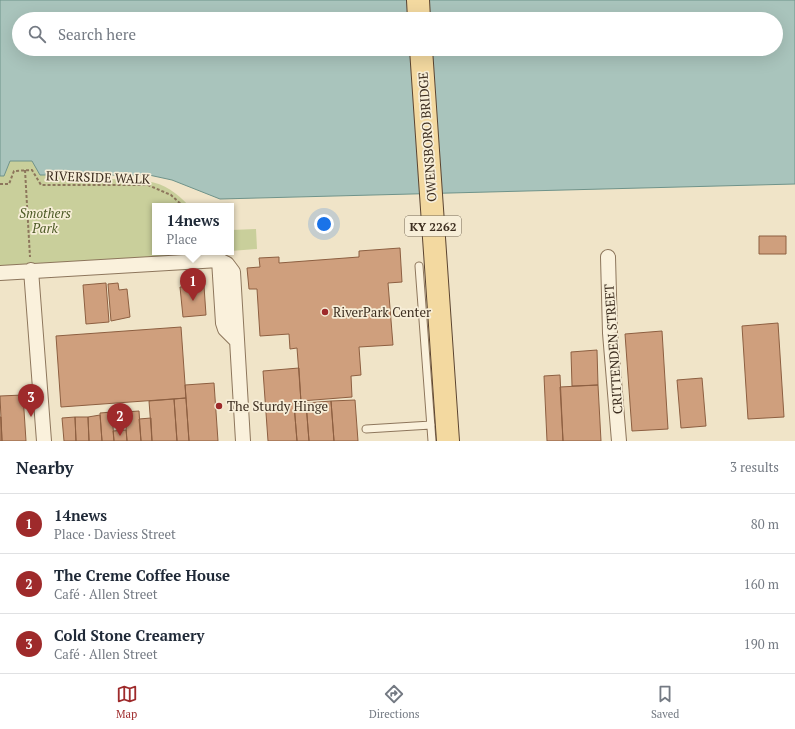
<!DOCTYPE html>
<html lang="en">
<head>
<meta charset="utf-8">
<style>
	:root { --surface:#fff; --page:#f2f2f3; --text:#1f2937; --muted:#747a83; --line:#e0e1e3; --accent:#9e2a2b }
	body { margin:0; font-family:"PT Serif",serif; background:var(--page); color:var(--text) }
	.you { position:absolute; left:324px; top:224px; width:14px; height:14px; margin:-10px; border:3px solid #fff; border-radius:50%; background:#1a73e8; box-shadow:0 0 0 6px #1a73e833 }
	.badge { display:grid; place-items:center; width:26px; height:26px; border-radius:50%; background:var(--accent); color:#fff; font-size:13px; font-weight:700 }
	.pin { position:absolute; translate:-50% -33px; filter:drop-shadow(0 1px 2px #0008) }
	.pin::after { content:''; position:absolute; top:21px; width:14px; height:12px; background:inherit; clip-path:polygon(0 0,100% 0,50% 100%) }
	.popup { position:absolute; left:152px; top:203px; width:82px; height:52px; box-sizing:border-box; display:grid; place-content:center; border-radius:0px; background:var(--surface); filter:drop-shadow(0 1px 3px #0005); font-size:13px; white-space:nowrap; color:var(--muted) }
	.popup b { font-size:15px; color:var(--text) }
	.popup::after { content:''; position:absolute; left:50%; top:100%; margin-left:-8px; border:8px solid transparent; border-top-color:var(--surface) }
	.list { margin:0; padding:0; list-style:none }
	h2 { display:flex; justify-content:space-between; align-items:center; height:52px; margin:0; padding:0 16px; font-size:17px }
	h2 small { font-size:13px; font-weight:400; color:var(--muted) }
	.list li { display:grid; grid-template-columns:26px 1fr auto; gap:12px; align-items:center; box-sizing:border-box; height:60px; padding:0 16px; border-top:1px solid var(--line) }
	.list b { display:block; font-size:15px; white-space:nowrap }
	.list p { margin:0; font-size:13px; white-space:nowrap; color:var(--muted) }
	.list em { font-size:13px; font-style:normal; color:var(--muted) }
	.icon { flex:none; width:22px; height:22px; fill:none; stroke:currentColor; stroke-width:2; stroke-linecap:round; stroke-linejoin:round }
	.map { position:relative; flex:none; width:795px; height:441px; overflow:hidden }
	.search { position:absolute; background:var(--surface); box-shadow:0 4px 16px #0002; left:12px; right:12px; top:12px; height:44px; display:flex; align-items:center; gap:10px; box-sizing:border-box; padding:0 14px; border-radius:22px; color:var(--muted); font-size:15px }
	.sheet { height:232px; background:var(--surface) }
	nav { display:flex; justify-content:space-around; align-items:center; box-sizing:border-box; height:56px; border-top:1px solid var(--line); background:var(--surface); font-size:11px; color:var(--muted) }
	nav a { display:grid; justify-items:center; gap:2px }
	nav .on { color:var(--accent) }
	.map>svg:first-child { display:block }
	.green { fill:#c9cf9b }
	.water { fill:#a9c4bc; stroke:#6f938a; fill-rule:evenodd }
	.building { fill:#cf9f7d; stroke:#8d5f41 }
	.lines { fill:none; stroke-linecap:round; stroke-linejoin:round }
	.lane-casing { stroke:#8d765c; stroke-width:9 }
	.street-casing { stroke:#8d765c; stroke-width:16 }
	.primary-casing { stroke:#5b4430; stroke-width:24 }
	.path { stroke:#8d765c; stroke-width:2; stroke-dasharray:3 2; stroke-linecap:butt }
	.lane { stroke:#faf1dc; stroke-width:7 }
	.street { stroke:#faf1dc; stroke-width:14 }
	.primary { stroke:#f3d9a0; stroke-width:22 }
	.poi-dot { fill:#9e2a2b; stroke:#f7eed8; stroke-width:1.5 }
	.labels { text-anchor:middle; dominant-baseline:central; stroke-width:3.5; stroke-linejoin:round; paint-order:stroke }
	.shield { fill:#f7eed8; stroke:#756857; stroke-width:1 }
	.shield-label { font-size:12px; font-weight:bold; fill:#3d2e20 }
	.street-label { font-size:13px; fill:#3d2e20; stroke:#f7eed8 }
	.park-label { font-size:13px; font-style:italic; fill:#4d5a26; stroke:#f7eed8 }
	.poi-label { font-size:13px; fill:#3d2e20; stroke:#f7eed8; text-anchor:start }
</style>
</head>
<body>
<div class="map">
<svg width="795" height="441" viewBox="0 0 795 441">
	<rect width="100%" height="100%" fill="#f0e4c8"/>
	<path class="green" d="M10 161H33L41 175 147 181C165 184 177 193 189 206H155V252H223L0 268V176H4Z
		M256 229 257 249 231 251V230Z"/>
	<path class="water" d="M0 0H795V184L220 199 172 180 149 175H40L32 161H10L4 176H0ZM19 19H776V49H19Z"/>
	<path class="building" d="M759 236H786V254H759Z
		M400 248 402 282 388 283 393 345 359 347 361 375 351 376 352 397 301 401 297 348 290 349 289 334 260 336 257 289H249L247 268 260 267 259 258 279 257V263L359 257V251Z
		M106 283 109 322 86 324 83 285Z
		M118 283 119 290 127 289 130 317 111 321 108 284Z
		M204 286 206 315 183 317 180 287Z
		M778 323 784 417 748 419 742 326Z
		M181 327 186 398 61 407 56 336Z
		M662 331 668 429 632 431 625 334Z
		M597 350 598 385 572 386 571 352Z
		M299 368 301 404H294L297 441H268L263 371Z
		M560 375 563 441H547L544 376Z
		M702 378 706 426 681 428 677 380Z
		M214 383 218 441H189L185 385Z
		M598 385 601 441H563L560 387Z
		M23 395 26 441H2L0 396Z
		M186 398 189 441H177L174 399Z
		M174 399 177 441H152L149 401Z
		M355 400 358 441H334L331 401Z
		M331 401 334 441H309L306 403Z
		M306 403 309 441H297L294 404Z
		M139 411 141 441H127L125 412Z
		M112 412 114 441H102L100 413Z
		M100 415 102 441H89L88 417Z
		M0 417H1L2 441H0Z
		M75 417 76 441H64L62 418Z
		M75 417H88L89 441H76Z
		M151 418 152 441H141L139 419Z
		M126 430 127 441H114L113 431Z"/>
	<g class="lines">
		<g class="lane-casing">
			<path id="lane" d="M419 266 432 441
				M366 429 431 425"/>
		</g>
		<g class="street-casing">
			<path id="street" d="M608 257 610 333 619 441
				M219 260 223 323 225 329 237 341
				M31 270 44 441
				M0 273 219 260 227 264 233 272 243 441"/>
		</g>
		<g class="primary-casing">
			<path id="primary" d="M418 0 419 19
				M421 49 448 441"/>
		</g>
		<path class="path" d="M25 170 30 257
			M0 184H9L14 171 32 170 41 185H148L171 195 183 206"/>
		<use href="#lane" class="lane"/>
		<use href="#street" class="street"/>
		<use href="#primary" class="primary"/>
	</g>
	<g class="poi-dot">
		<circle cx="325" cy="312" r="4"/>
		<circle cx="219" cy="406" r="4"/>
	</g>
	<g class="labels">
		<rect class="shield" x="405" y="216" width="56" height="20" rx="3"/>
		<g class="shield-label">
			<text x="433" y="226">KY 2262</text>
		</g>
		<g class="street-label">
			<text transform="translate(427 137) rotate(-94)">OWENSBORO BRIDGE</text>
			<text transform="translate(98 177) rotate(2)">RIVERSIDE WALK</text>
			<text transform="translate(613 349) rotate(-94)">CRITTENDEN STREET</text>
		</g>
		<g class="park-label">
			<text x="45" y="213">Smothers<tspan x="45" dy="15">Park</tspan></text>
		</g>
		<g class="poi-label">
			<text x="333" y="312">RiverPark Center</text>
			<text x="227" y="406">The Sturdy Hinge</text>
		</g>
	</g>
</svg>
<div class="you"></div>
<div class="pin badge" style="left:193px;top:301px">1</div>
<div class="popup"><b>14news</b>Place</div>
<div class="pin badge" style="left:120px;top:436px">2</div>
<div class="pin badge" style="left:31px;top:417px">3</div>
<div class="search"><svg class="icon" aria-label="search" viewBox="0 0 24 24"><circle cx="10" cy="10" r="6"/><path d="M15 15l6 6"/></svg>Search here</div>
</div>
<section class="sheet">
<h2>Nearby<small>3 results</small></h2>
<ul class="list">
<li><span class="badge">1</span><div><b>14news</b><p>Place · Daviess Street</p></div><em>80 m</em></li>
<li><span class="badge">2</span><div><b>The Creme Coffee House</b><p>Café · Allen Street</p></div><em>160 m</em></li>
<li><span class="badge">3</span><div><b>Cold Stone Creamery</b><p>Café · Allen Street</p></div><em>190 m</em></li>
</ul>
</section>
<nav>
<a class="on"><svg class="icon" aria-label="map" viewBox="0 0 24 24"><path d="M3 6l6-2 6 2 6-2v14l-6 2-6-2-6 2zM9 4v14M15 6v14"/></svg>Map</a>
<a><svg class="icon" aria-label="directions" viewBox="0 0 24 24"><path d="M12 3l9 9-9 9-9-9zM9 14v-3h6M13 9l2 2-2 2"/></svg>Directions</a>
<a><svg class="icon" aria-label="saved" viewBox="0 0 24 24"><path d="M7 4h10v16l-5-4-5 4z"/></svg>Saved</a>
</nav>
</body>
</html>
